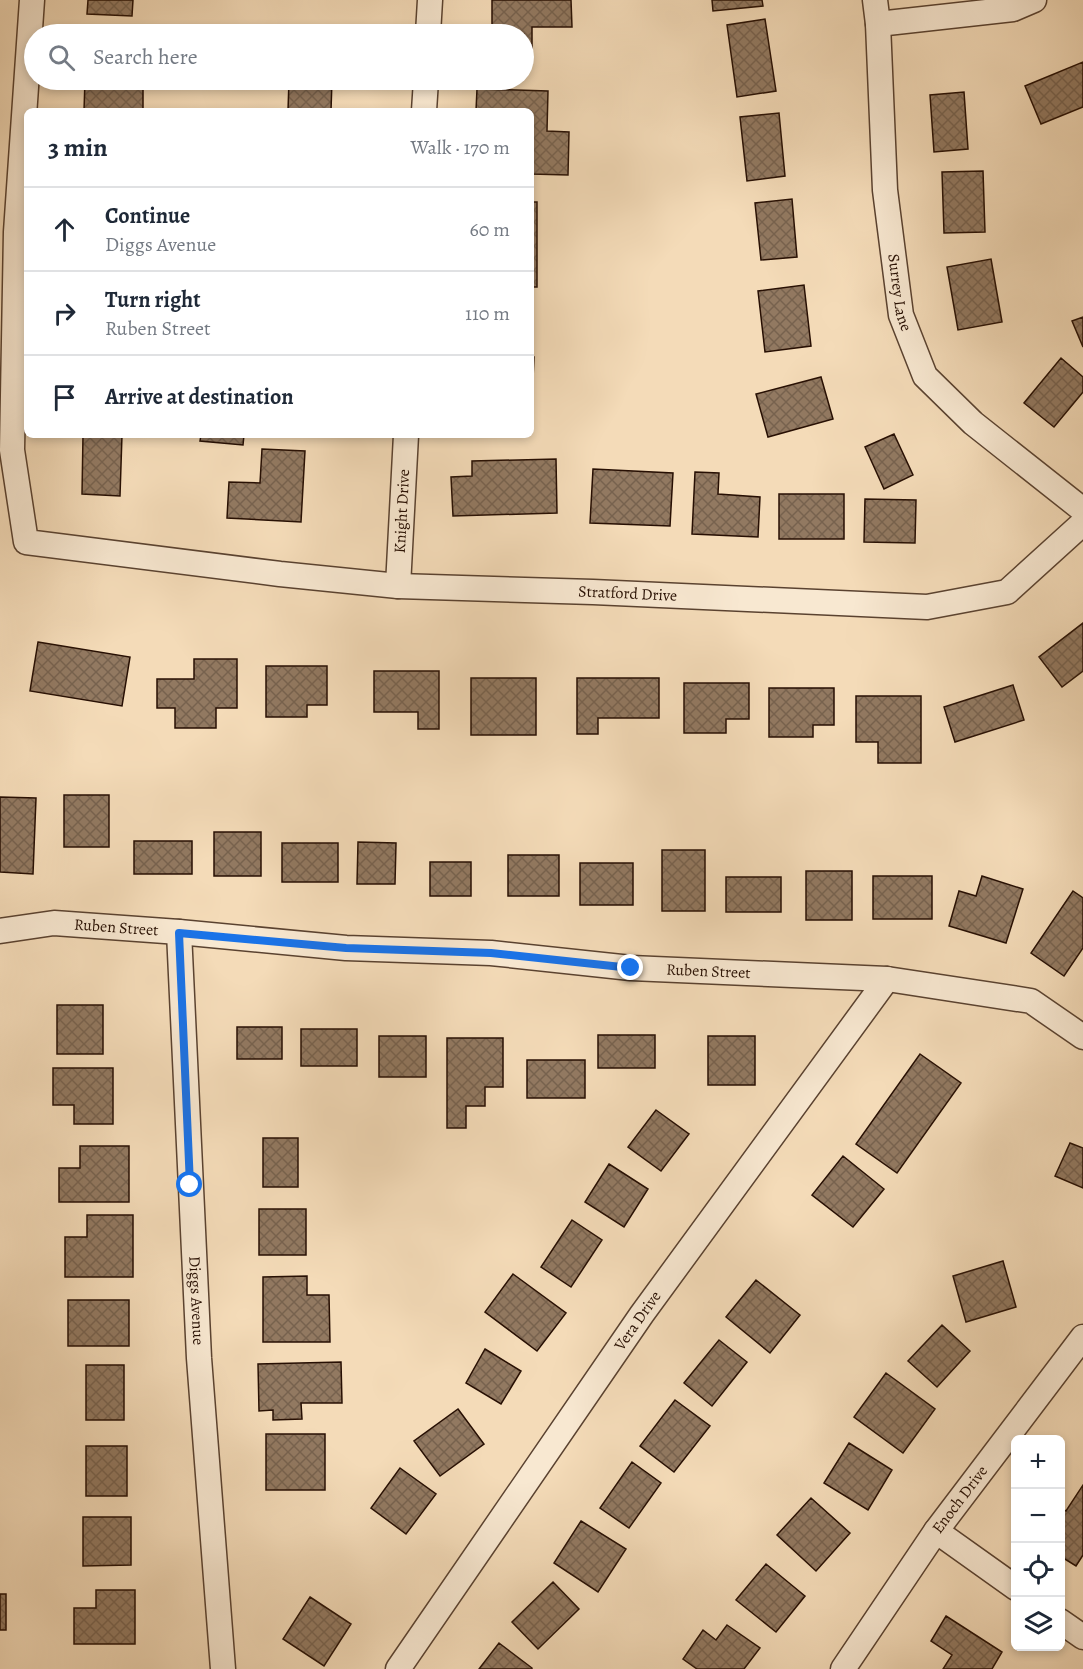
<!DOCTYPE html>
<html lang="en">
<head>
<meta charset="utf-8">
<style>
	:root { --surface:#fff; --page:#f2f2f3; --text:#1f2937; --muted:#747a83; --line:#e0e1e3 }
	body { margin:0; font-family:Alegreya,serif; background:var(--page); color:var(--text) }
	.controls { position:absolute; right:18px; bottom:18px; display:grid; overflow:hidden; border-radius:9px; box-shadow:0 3px 9px #0003 }
	.controls button { width:54px; height:54px; display:grid; place-items:center; padding:0; border:0; border-bottom:2px solid var(--line); background:var(--surface); color:var(--text); font:30px sans-serif }
	.stop { position:absolute; width:18px; height:18px; margin:-14px; border:4px solid #1a73e8; border-radius:50%; background:#fff }
	.stop.end { background:#1a73e8; border-color:#fff; box-shadow:0 2px 6px #0008 }
	.list { margin:0; padding:0; list-style:none }
	h2 { display:flex; justify-content:space-between; align-items:center; height:78px; margin:0; padding:0 24px; font-size:26px }
	h2 small { font-size:20px; font-weight:400; color:var(--muted) }
	.list li { display:grid; grid-template-columns:39px 1fr auto; gap:18px; align-items:center; box-sizing:border-box; height:84px; padding:0 24px; border-top:2px solid var(--line) }
	.list b { display:block; font-size:22px; white-space:nowrap }
	.list p { margin:0; font-size:20px; white-space:nowrap; color:var(--muted) }
	.list em { font-size:20px; font-style:normal; color:var(--muted) }
	.icon { flex:none; width:33px; height:33px; fill:none; stroke:currentColor; stroke-width:2; stroke-linecap:round; stroke-linejoin:round }
	.map { position:relative; flex:none; width:1083px; height:1669px; overflow:hidden }
	.search { position:absolute; background:var(--surface); box-shadow:0 3px 9px #0003; left:24px; top:24px; width:510px; height:66px; display:flex; align-items:center; gap:15px; box-sizing:border-box; padding:0 21px; border-radius:33px; color:var(--muted); font-size:22px }
	.panel { position:absolute; background:var(--surface); box-shadow:0 3px 9px #0003; left:24px; top:108px; width:510px; height:330px; border-radius:9px }
	.map>svg:first-child { display:block }
	.building { fill:url(#building-cross-hatch); stroke:#270f03; stroke-width:1.5 }
	.lines { fill:none; stroke-linecap:round; stroke-linejoin:round }
	.street-casing { stroke:#5a4230; stroke-width:27 }
	.street { stroke:#f8e8d1; stroke-width:24 }
	.route { stroke:#1a73e8; stroke-width:8 }
	.labels { text-anchor:middle; dominant-baseline:central; stroke-width:6; stroke-linejoin:round; paint-order:stroke }
	.street-label { font-size:16px; fill:#270f03; stroke:#f8e8d1 }
</style>
</head>
<body>
<div class="map">
<svg width="1083" height="1669" viewBox="0 0 1083 1669">
	<defs>
		<pattern id="building-cross-hatch" width="8" height="8" patternUnits="userSpaceOnUse" patternTransform="scale(1.5)"><rect width="8" height="8" fill="#927961"/><path d="M0 0l8 8M0 8l8-8" fill="none" stroke="#77624e"/></pattern>
	</defs>
	<rect width="100%" height="100%" fill="#f4dbb8"/>
	<filter id="stains"><feTurbulence type="fractalNoise" baseFrequency=".00333" numOctaves="4"/><feColorMatrix values="0 0 0 0 .2 0 0 0 0 .09 0 0 0 0 .02 0 0 0 .5 -.17"/></filter>
	<radialGradient id="worn" r=".72"><stop offset=".6" stop-color="#630" stop-opacity="0"/><stop offset="1" stop-color="#630" stop-opacity=".3"/></radialGradient>
	<path class="building" d="M88 0H133L132 16 87 14Z
		M492 0H571L572 27H532V64H524V34H492Z
		M712 0H762L763 6 713 11Z
		M765 19 776 91 737 97 727 25Z
		M1083 62V107L1041 124 1025 86Z
		M85 80 143 81V111H84Z
		M289 80H332L331 111H288Z
		M477 89 548 91 547 131 569 132 568 175 531 174V111H476Z
		M964 92 968 149 934 152 930 95Z
		M779 113 785 176 747 181 740 117Z
		M983 171 985 232 944 233 942 172Z
		M792 199 797 257 761 260 755 203Z
		M531 202H537V287H531Z
		M991 259 1002 322 958 330 947 267Z
		M804 285 811 346 765 352 758 291Z
		M1083 317V347L1072 321Z
		M531 357H534L532 401H531Z
		M1061 358 1083 377V392L1054 427 1024 403Z
		M821 377 833 419 768 437 756 394Z
		M894 434 913 475 884 489 865 447Z
		M67 435H122L120 496 82 494 83 435Z
		M201 435H244L243 445 200 441Z
		M262 449 305 451 301 522 227 518 229 482 260 483Z
		M556 459 557 513 453 516 451 477 472 476V461Z
		M593 469 673 473 670 526 590 523Z
		M695 472 719 473 718 494 760 497 758 537 692 534Z
		M779 494H844V539H779Z
		M865 499 916 500 915 543 864 542Z
		M1083 623V671L1062 687 1039 657Z
		M38 642 130 657 122 706 30 691Z
		M194 659H237V708H216V728H175V708H157V679H194Z
		M266 666H327V705H307V717H266Z
		M374 671H439V729H418V712H374Z
		M471 678H536V735H471Z
		M577 678H659V718H598V734H577Z
		M684 683H749V719H726V733H684Z
		M1013 685 1024 720 955 742 944 707Z
		M769 688H834V725H813V737H769Z
		M856 696H921V763H878V742H856Z
		M64 795H109V847H64Z
		M0 797 36 798 33 874 0 872Z
		M214 832H261V876H214Z
		M134 841H192V874H134Z
		M358 842 396 843 395 884H357Z
		M282 843H338V882H282Z
		M662 850H705V911H662Z
		M508 855H559V896H508Z
		M430 862H471V896H430Z
		M580 863H633V905H580Z
		M806 871H852V920H806Z
		M873 876H932V919H873Z
		M982 876 1023 889 1006 943 949 926 959 891 976 896Z
		M726 877H781V912H726Z
		M1073 891 1083 898V948L1064 976 1031 953Z
		M57 1005H103V1054H57Z
		M237 1027H282V1059H237Z
		M301 1029H357V1066H301Z
		M598 1035H655V1068H598Z
		M379 1036H426V1077H379Z
		M708 1036H755V1085H708Z
		M447 1038H503V1087H485V1106H466V1128H447Z
		M920 1054 961 1083 897 1173 856 1144Z
		M527 1060H585V1098H527Z
		M53 1068H113V1124H74V1105H53Z
		M656 1110 689 1134 661 1171 628 1147Z
		M263 1138H298V1187H263Z
		M1070 1143 1083 1148V1188L1055 1176Z
		M80 1146H129V1202H59V1168H80Z
		M843 1156 884 1189 853 1227 812 1195Z
		M609 1164 648 1189 624 1227 585 1202Z
		M259 1209H306V1255H259Z
		M87 1215H133V1277H65V1237H87Z
		M572 1220 602 1240 571 1287 541 1267Z
		M1003 1261 1016 1307 966 1322 953 1276Z
		M513 1274 566 1313 537 1351 485 1312Z
		M307 1276V1295H329L330 1342H263V1277Z
		M756 1280 800 1315 770 1353 726 1317Z
		M68 1300H129V1346H68Z
		M942 1325 970 1351 937 1387 908 1361Z
		M719 1340 747 1362 712 1406 684 1383Z
		M485 1349 521 1371 501 1404 466 1383Z
		M341 1362 342 1403H301L302 1419 273 1420V1410L259 1411 258 1364Z
		M86 1365H124V1420H86Z
		M886 1373 935 1409 903 1453 854 1417Z
		M675 1400 710 1426 674 1472 640 1446Z
		M458 1409 484 1444 440 1476 414 1441Z
		M266 1434H325V1490H266Z
		M849 1443 892 1470 868 1510 824 1483Z
		M86 1446H127V1496H86Z
		M632 1462 661 1483 629 1528 600 1508Z
		M400 1468 436 1494 406 1534 371 1508Z
		M1083 1485V1555L1076 1566 1060 1556V1507L1066 1511Z
		M811 1498 850 1533 816 1571 777 1535Z
		M83 1517H131V1565L83 1566Z
		M581 1521 626 1549 598 1592 554 1563Z
		M766 1564 805 1596 776 1632 736 1600Z
		M553 1582 579 1609 538 1649 512 1622Z
		M96 1590H135V1644H74V1608H96Z
		M0 1594H6V1630H0Z
		M310 1597 351 1624 324 1666 283 1639Z
		M946 1616 1002 1652 992 1669H943L952 1655 931 1641Z
		M727 1625 760 1648 744 1669H697L683 1659 703 1630 716 1640Z
		M499 1643 532 1668V1669H479Z"/>
	<g class="lines">
		<g class="street-casing">
			<g id="street">
				<path id="s1" d="M32 0 16 232 12 450 26 542 280 574 398 586 593 592 927 607 1007 592 1083 523"/>
				<path id="s2" d="M875 0 878 24 885 190 901 315 925 376 973 423 1083 510"/>
				<path d="M878 24 1013 9 1034 0"/>
				<path d="M428 34 430 0"/>
				<path d="M424 111 426 80"/>
				<path id="s3" d="M398 586 406 435"/>
				<path id="s4" d="M0 931 54 923 179 932 346 948 491 953 631 968 887 979 1031 1001 1083 1037"/>
				<path id="s5" d="M179 932 199 1358 223 1669"/>
				<path d="M936 1531 1016 1588"/>
				<path d="M1060 1621 1083 1637"/>
				<path id="s6" d="M398 1669 642 1314 887 979"/>
				<path id="s7" d="M843 1669 936 1531 1083 1337"/>
			</g>
		</g>
		<use href="#street" class="street"/>
	</g>
	<g class="lines">
		<path class="route" d="M190 1185 179 933 346 948 491 953 631 968"/>
	</g>
	<g class="labels">
		<g class="street-label">
			<text stroke="none"><textPath href="#s2" startOffset="294">Surrey Lane</textPath></text>
			<text stroke="none"><textPath href="#s3" startOffset="75">Knight Drive</textPath></text>
			<text stroke="none"><textPath href="#s1" startOffset="1148">Stratford Drive</textPath></text>
			<text stroke="none"><textPath href="#s4" startOffset="117">Ruben Street</textPath></text>
			<text stroke="none"><textPath href="#s4" startOffset="711">Ruben Street</textPath></text>
			<text stroke="none"><textPath href="#s5" startOffset="369">Diggs Avenue</textPath></text>
			<text stroke="none"><textPath href="#s6" startOffset="423">Vera Drive</textPath></text>
			<text stroke="none"><textPath href="#s7" startOffset="206">Enoch Drive</textPath></text>
		</g>
	</g>
	<rect width="100%" height="100%" filter="url(#stains)"/>
	<rect width="100%" height="100%" fill="url(#worn)"/>
</svg>
<div class="controls">
<button>+</button>
<button>−</button>
<button><svg class="icon" aria-label="locate" viewBox="0 0 24 24"><circle cx="12" cy="12" r="6"/><path d="M12 2v4M12 18v4M2 12h4M18 12h4"/></svg></button>
<button><svg class="icon" aria-label="layers" viewBox="0 0 24 24"><path d="M12 4l9 5-9 5-9-5zM3 14l9 5 9-5"/></svg></button>
</div>
<div class="stop" style="left:190px;top:1185px"></div>
<div class="stop end" style="left:631px;top:968px"></div>
<div class="search"><svg class="icon" aria-label="search" viewBox="0 0 24 24"><circle cx="10" cy="10" r="6"/><path d="M15 15l6 6"/></svg>Search here</div>
<section class="panel">
<h2>3 min<small>Walk · 170 m</small></h2>
<ul class="list">
<li><svg class="icon" aria-label="ahead" viewBox="0 0 24 24"><path d="M12 20V5M6 11l6-6 6 6"/></svg><div><b>Continue</b><p>Diggs Avenue</p></div><em>60 m</em></li>
<li><svg class="icon" aria-label="right" viewBox="0 0 24 24"><path d="M7 20v-9h11M14 6l5 5-5 5"/></svg><div><b>Turn right</b><p>Ruben Street</p></div><em>110 m</em></li>
<li><svg class="icon" aria-label="arrive" viewBox="0 0 24 24"><path d="M6 21V4h12l-3 4 3 4H6"/></svg><div><b>Arrive at destination</b></div></li>
</ul>
</section>
</div>
</body>
</html>
